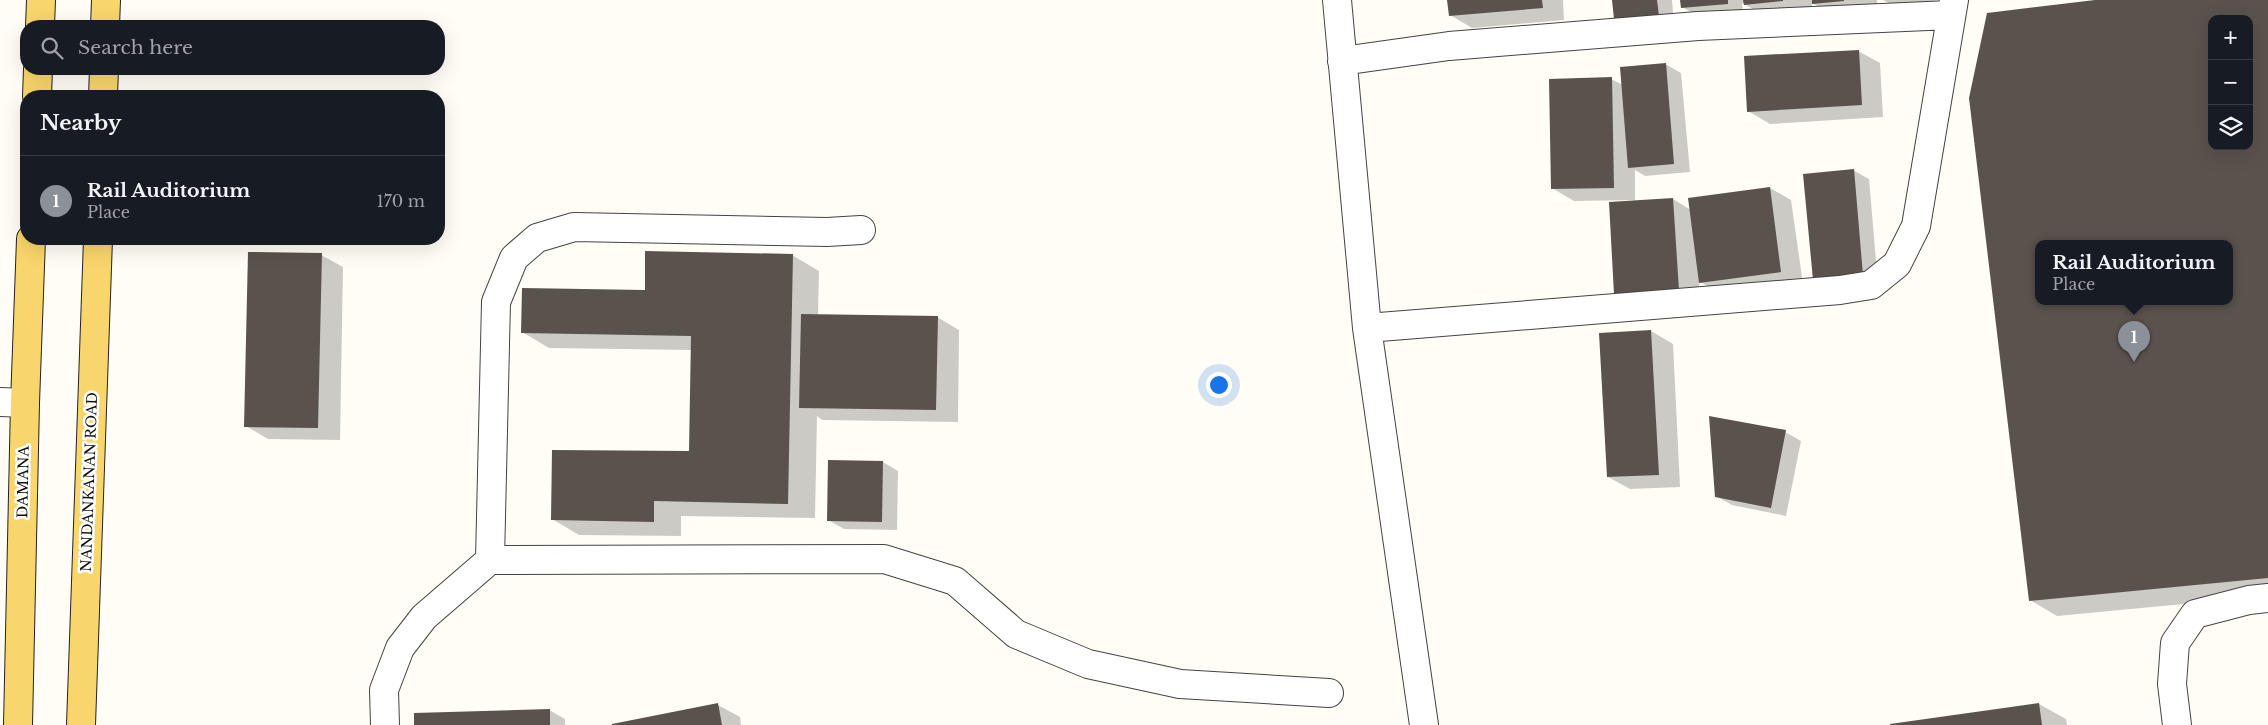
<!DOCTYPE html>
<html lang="en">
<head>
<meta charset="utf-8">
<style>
	:root { --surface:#171b24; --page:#20242c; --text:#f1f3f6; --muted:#9ea1a6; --line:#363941; --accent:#8c9099 }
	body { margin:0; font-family:"Libre Baskerville",serif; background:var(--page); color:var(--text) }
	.controls { position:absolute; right:15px; top:15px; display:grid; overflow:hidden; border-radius:10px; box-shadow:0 5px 20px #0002 }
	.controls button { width:45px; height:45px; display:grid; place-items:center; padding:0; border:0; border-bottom:1px solid var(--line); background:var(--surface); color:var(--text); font:25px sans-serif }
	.you { position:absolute; left:1218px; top:384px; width:18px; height:18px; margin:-12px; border:4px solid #fff; border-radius:50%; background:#1a73e8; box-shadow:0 0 0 8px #1a73e833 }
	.badge { display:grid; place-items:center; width:32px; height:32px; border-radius:50%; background:var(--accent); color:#fff; font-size:16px; font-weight:700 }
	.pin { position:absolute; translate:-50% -41px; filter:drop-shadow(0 1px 2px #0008) }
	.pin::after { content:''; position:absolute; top:26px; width:18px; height:15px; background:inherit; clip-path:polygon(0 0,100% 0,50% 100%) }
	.popup { position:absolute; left:2035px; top:240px; width:198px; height:65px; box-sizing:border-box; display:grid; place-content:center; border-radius:10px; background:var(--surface); filter:drop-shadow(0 1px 4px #0005); font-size:16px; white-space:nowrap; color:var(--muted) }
	.popup b { font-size:19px; color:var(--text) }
	.popup::after { content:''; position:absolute; left:50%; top:100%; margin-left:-10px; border:10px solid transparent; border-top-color:var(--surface) }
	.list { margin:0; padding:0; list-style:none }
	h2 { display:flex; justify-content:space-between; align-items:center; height:65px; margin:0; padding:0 20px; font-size:21px }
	h2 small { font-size:16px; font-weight:400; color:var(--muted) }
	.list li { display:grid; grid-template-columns:32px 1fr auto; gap:15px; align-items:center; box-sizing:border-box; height:90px; padding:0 20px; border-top:1px solid var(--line) }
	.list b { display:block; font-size:19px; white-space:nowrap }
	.list p { margin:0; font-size:16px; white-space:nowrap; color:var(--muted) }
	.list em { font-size:16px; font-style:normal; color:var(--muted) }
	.icon { flex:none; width:28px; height:28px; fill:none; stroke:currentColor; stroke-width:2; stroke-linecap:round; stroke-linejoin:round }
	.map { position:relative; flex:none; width:2268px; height:725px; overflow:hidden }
	.search { position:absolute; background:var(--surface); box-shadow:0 5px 20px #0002; left:20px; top:20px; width:425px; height:55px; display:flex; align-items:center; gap:12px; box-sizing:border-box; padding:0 18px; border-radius:20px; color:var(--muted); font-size:19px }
	.panel { position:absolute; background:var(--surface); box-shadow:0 5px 20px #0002; left:20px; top:90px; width:425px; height:155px; border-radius:20px }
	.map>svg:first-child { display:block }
	.shadow { fill:#0003; fill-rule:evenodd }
	.building { fill:#5a524d; fill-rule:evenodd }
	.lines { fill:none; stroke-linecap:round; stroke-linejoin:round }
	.minor-casing { stroke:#444; stroke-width:30 }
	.major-casing { stroke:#222; stroke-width:30 }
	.minor { stroke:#fff; stroke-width:28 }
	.major { stroke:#f9d66b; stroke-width:28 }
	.labels { text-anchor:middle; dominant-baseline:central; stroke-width:5; stroke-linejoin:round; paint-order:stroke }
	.street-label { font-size:14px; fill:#111; stroke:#fff }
</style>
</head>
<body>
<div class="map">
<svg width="2268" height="725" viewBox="0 0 2268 725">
	<rect width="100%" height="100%" fill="#fffdf5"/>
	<path class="shadow" d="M1449 0H1563L1564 20 1472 28 1450 15Z
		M1614 0H1672L1674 24Z
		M1682 0H1877L1878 8 1829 12 1812 3V9L1760 13 1742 3 1743 12 1698 16 1682 7Z
		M1883 0H1945V1L1893 5Z
		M2105 0H2268V596L2057 616 2030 600 1970 98ZM2212 19H2249V146H2212ZM2039 243H2229V301H2039Z
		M1858 51 1880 63 1883 117 1770 124 1748 111Z
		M1665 64 1681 73 1690 172 1645 176 1635 170V202L1673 199 1691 210 1770 188 1791 200 1803 284 1722 295 1699 281 1700 302 1637 306 1615 293 1634 200 1574 201 1552 188 1611 79 1623 85Z
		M1853 170 1869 179 1878 284 1829 288Z
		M321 255 343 267 340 440 268 439 246 426Z
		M792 255 819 271 818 315 937 317 959 330 958 422 822 420 817 416 815 518 681 516V536L579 535 552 519 690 453 692 350 549 348 522 332 646 291Z
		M1651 331 1673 344 1680 487 1630 489 1608 477Z
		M1785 432 1801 441 1786 516 1732 505 1716 496Z
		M883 462 898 471 897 530 844 529 828 520Z
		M2039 704 2066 719 2067 725H1891Z
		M718 705 740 717 741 725H614Z
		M549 710 565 719V725H416Z"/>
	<path class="building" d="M1447 0H1542L1543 8 1449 16Z
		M1612 0H1657L1659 16 1614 19Z
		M1680 0H1728V4L1681 8Z
		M1743 0H1783V1L1744 5Z
		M1812 0H1844V1L1812 4Z
		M2095 0H2268V578L2029 601 1969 98 1987 13ZM2212 19H2249V146H2212ZM2039 243H2229V301H2039Z
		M1859 50 1862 105 1747 112 1744 56Z
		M1666 63 1674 164 1628 168 1620 67Z
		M1612 77 1614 188 1551 189 1549 79Z
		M1854 169 1863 275 1813 280 1803 174Z
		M1770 187 1781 272 1699 283 1688 198Z
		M1673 198 1679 290 1614 294 1609 202Z
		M645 251 793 254 788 504 654 501V522L551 520 552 450 689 451 691 336 521 333 522 288 645 290Z
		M248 252 322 253 318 428 244 427Z
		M801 314 938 316 936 410 799 408Z
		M1651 330 1659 475 1607 477 1599 333Z
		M1709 416 1786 430 1771 508 1715 497Z
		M828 460 883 461 882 522 827 521Z
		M718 703 722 725H612V724Z
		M2039 703 2042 725H1890V724Z
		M550 709V725H414V713Z"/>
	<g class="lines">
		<g class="minor-casing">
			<path id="minor" d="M1337 0 1367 328 1424 725
				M1342 61 1449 46 1698 26 1951 15
				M1367 328 1840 290 1871 285 1897 264 1916 226 1954 0
				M0 402 25 403
				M490 560 884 559 955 581 1016 634 1088 664 1180 684 1329 693
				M385 725 384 690 400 648 424 617 490 560 496 302 514 258 537 238 574 227 827 232 861 230
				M2177 725 2172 684 2175 643 2195 614 2249 600 2268 598"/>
		</g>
		<g class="major-casing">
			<path id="major" d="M40 26 41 0
				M105 26 106 0
				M37 96 38 69
				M103 96 104 69
				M18 725 25 403 31 239
				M81 725 98 239"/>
		</g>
		<use href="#minor" class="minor"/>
		<use href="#major" class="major"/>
	</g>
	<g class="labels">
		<g class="street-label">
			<text transform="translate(23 482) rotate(-89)">DAMANA</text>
			<text transform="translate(89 482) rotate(-88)">NANDANKANAN ROAD</text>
		</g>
	</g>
</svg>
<div class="controls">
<button>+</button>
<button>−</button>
<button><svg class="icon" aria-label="layers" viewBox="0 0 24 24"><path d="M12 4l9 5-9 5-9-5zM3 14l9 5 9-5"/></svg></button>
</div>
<div class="you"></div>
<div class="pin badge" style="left:2134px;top:362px">1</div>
<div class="popup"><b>Rail Auditorium</b>Place</div>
<div class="search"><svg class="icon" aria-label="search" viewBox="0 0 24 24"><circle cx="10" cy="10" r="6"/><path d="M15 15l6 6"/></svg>Search here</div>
<section class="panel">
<h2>Nearby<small></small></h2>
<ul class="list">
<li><span class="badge">1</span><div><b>Rail Auditorium</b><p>Place</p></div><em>170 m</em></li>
</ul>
</section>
</div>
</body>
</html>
